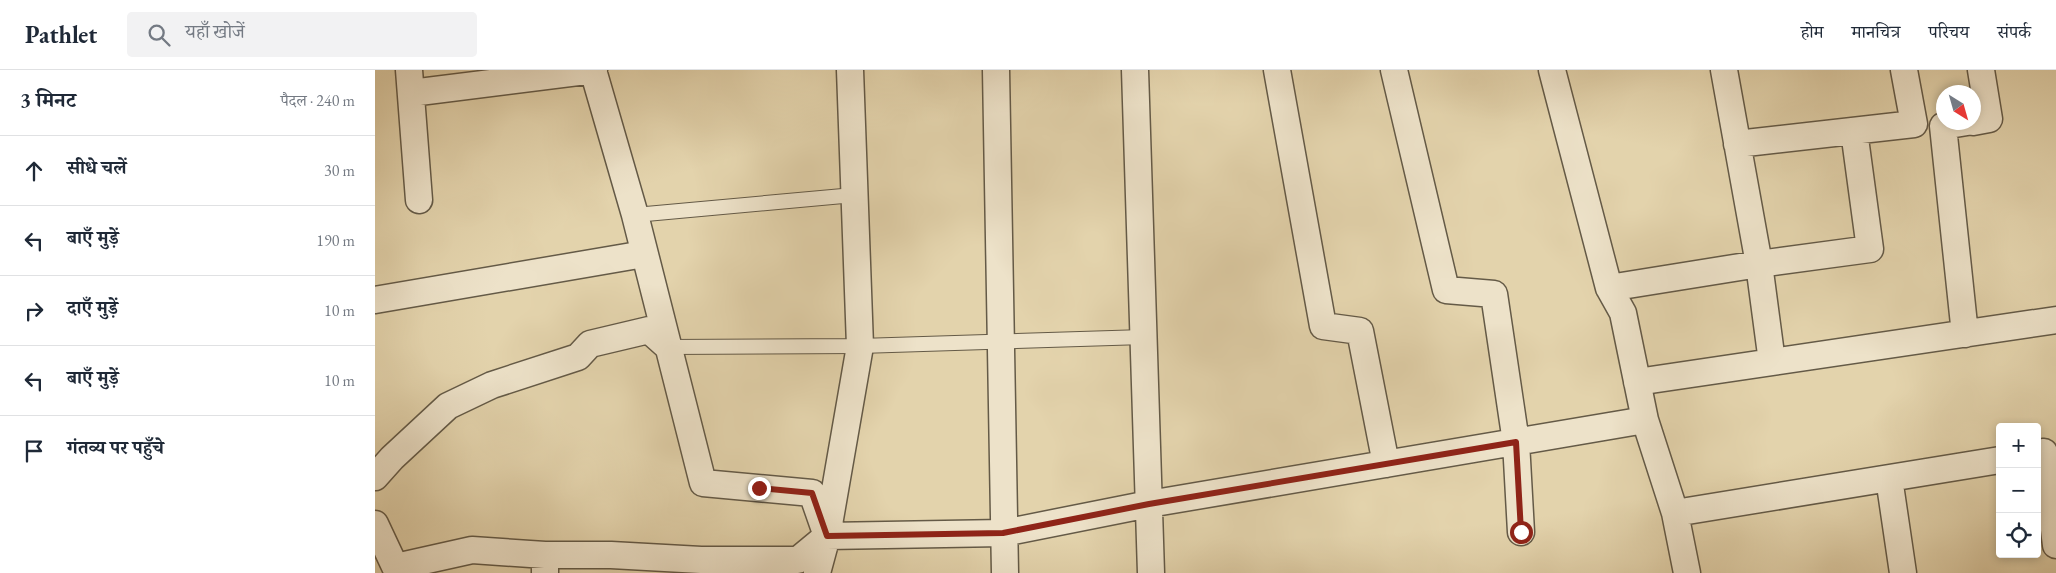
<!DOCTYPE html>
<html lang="hi">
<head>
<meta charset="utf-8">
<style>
	:root { --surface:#fff; --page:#f2f2f3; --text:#1f2937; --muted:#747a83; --line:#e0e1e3 }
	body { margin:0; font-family:"EB Garamond","Noto Serif Devanagari",serif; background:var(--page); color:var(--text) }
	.controls { position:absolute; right:15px; bottom:15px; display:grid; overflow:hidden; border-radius:5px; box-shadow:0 2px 8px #0003 }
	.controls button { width:45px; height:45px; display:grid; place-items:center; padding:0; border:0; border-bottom:1px solid var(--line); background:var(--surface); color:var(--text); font:25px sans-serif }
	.compass { position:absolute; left:1561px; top:15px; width:45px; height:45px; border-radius:50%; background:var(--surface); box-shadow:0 2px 8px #0003; rotate:143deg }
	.stop { position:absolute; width:15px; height:15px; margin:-11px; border:4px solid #8f2418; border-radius:50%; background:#fff }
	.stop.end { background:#8f2418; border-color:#fff; box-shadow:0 1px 5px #0008 }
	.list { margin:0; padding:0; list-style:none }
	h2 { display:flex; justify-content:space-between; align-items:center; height:65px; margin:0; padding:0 20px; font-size:21px }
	h2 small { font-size:16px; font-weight:400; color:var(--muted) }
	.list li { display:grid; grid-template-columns:32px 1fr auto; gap:15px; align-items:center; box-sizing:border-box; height:70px; padding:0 20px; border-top:1px solid var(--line) }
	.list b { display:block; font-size:19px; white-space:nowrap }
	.list em { font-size:16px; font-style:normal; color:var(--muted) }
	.icon { flex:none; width:28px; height:28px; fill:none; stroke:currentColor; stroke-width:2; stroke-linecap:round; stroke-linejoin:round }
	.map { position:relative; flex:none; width:1681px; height:503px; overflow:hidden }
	header { display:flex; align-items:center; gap:30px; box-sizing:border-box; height:70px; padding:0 25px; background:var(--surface); border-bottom:1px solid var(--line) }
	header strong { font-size:24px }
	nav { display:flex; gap:28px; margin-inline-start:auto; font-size:18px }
	.search { width:350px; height:45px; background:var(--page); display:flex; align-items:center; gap:12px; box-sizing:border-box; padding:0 18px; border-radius:5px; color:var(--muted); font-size:19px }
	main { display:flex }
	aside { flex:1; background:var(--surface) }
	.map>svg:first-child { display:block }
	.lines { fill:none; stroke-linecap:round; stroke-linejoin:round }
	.lane-casing { stroke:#645a47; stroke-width:16 }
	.street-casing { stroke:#645a47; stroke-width:29 }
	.lane { stroke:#ede2c9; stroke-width:14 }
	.street { stroke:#ede2c9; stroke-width:26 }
	.route { stroke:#8f2418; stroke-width:6 }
</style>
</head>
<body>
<header>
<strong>Pathlet</strong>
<div class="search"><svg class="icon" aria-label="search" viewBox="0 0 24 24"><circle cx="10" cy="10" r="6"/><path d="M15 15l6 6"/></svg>यहाँ खोजें</div>
<nav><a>होम</a><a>मानचित्र</a><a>परिचय</a><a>संपर्क</a></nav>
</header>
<main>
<aside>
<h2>3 मिनट<small>पैदल · 240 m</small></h2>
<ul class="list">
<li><svg class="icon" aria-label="ahead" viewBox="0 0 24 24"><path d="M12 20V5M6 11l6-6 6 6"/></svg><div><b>सीधे चलें</b></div><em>30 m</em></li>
<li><svg class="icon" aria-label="left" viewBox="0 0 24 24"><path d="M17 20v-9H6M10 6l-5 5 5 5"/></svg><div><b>बाएँ मुड़ें</b></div><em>190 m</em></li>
<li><svg class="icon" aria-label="right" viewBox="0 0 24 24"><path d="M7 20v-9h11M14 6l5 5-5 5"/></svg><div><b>दाएँ मुड़ें</b></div><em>10 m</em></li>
<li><svg class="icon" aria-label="left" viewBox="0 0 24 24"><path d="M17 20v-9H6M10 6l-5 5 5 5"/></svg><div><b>बाएँ मुड़ें</b></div><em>10 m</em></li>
<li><svg class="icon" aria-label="arrive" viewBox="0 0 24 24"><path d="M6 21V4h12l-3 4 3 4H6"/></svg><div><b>गंतव्य पर पहुँचे</b></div></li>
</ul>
</aside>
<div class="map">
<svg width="1681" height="503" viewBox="0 0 1681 503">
	<rect width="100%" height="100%" fill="#e3d3ac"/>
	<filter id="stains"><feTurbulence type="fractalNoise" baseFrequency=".004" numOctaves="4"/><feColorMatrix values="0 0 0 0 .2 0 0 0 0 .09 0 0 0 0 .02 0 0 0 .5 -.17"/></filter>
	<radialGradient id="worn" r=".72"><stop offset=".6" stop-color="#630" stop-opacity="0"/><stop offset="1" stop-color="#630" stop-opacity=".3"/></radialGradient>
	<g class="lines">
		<g class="lane-casing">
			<path id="lane" d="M260 145 479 125
				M293 277 485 276 769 267"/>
		</g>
		<g class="street-casing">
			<path id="street" d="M34 0 44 130
				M218 0 260 145 328 413 437 423 452 466
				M621 0 630 503
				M760 0 776 503
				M902 0 948 256 985 261 1011 394
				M1019 0 1071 220 1119 224 1141 372 1146 462
				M1177 0 1234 218 1248 243 1270 350 1300 443 1312 503
				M36 23 219 0
				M1598 52 1614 49 1606 0
				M1362 74 1539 54 1529 0
				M1234 218 1384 194 1349 0
				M0 230 269 184
				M1590 264 1568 56 1592 52
				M1397 292 1384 194 1495 179 1479 61
				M1262 312 1681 250
				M1669 382 1681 475
				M0 407 17 388 73 336 117 315 203 287 215 274 274 260 293 277
				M1514 408 1528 503
				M1300 443 1625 390
				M0 454 23 503
				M21 497 97 480 170 485
				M170 503V485H236L326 490H423L452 466 628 463 774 434 1270 350
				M442 503 452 466 485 276 475 0"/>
		</g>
		<use href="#lane" class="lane"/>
		<use href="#street" class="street"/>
	</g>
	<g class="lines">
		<path class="route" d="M384 418 437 423 452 466 628 463 774 434 1141 372 1146 462"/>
	</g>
	<rect width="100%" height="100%" filter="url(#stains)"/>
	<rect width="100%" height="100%" fill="url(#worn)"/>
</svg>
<div class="controls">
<button>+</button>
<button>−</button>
<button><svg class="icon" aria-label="locate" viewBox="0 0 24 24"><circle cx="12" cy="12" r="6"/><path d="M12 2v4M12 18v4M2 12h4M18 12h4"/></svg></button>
</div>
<svg class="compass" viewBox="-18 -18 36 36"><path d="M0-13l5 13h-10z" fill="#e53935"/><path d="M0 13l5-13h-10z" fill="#747a83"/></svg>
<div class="stop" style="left:1146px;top:462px"></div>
<div class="stop end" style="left:384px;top:418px"></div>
</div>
</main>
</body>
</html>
